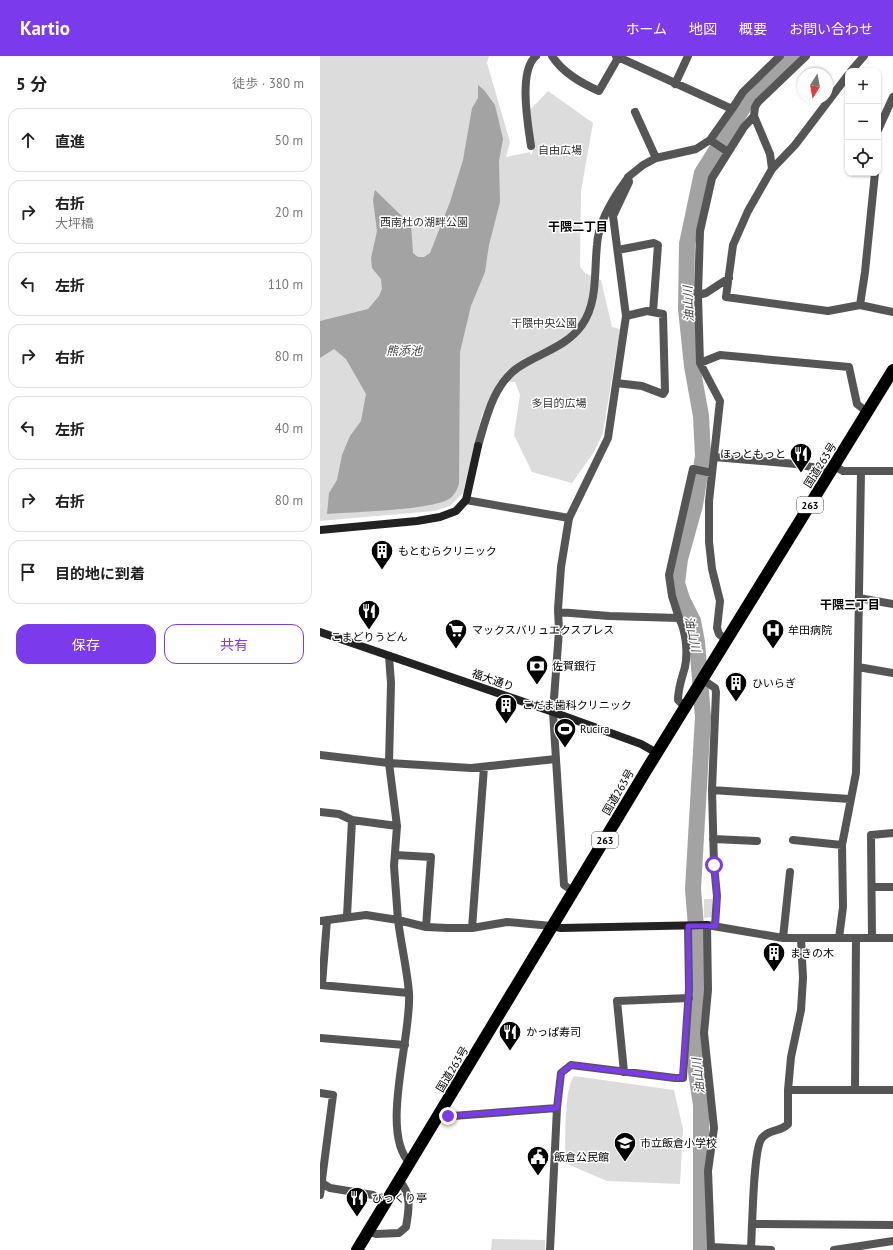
<!DOCTYPE html>
<html lang="ja">
<head>
<meta charset="utf-8">
<style>
	:root { --surface:#fff; --page:#f6f6f6; --text:#202124; --muted:#757577; --line:#e0e0e0; --accent:#7c3aed }
	body { margin:0; font-family:"PT Sans","Noto Sans JP",sans-serif; background:var(--page); color:var(--text) }
	.controls { position:absolute; right:12px; top:12px; display:grid; overflow:hidden; border-radius:8px; box-shadow:0 1px 3px #0004 }
	.controls button { width:36px; height:36px; display:grid; place-items:center; padding:0; border:0; border-bottom:1px solid var(--line); background:var(--surface); color:var(--text); font:20px sans-serif }
	.compass { position:absolute; left:477px; top:12px; width:36px; height:36px; border-radius:50%; background:var(--surface); box-shadow:0 1px 3px #0004; rotate:191deg }
	.stop { position:absolute; width:12px; height:12px; margin:-9px; border:3px solid #7c3aed; border-radius:50%; background:#fff }
	.stop.end { background:#7c3aed; border-color:#fff; box-shadow:0 1px 4px #0008 }
	.list { margin:0; padding:0; list-style:none }
	h2 { display:flex; justify-content:space-between; align-items:center; height:52px; margin:0; padding:0 16px; font-size:17px }
	h2 small { font-size:13px; font-weight:400; color:var(--muted) }
	.list li { display:grid; grid-template-columns:26px 1fr auto; gap:12px; align-items:center; box-sizing:border-box; height:64px; margin:0 8px 8px; padding:0 8px; border:1px solid var(--line); border-radius:12px }
	.list b { display:block; font-size:15px; white-space:nowrap }
	.list p { margin:0; font-size:13px; white-space:nowrap; color:var(--muted) }
	.list em { font-size:13px; font-style:normal; color:var(--muted) }
	.actions { display:flex; gap:8px; padding:12px 16px }
	.actions a { flex:1; padding:9px 0; border:1px solid var(--accent); border-radius:12px; text-align:center; font-size:14px; color:var(--accent) }
	.actions .main { background:var(--accent); color:#fff }
	.icon { flex:none; width:22px; height:22px; fill:none; stroke:currentColor; stroke-width:2; stroke-linecap:round; stroke-linejoin:round }
	.map { position:relative; flex:none; width:573px; height:1194px; overflow:hidden }
	header { display:flex; align-items:center; gap:24px; box-sizing:border-box; height:56px; padding:0 20px; background:var(--accent); color:#fff }
	header strong { font-size:19px }
	nav { display:flex; gap:22px; margin-inline-start:auto; font-size:14px }
	main { display:flex }
	aside { flex:1; background:var(--surface) }
	.map>svg:first-child { display:block }
	.green { fill:#dcdcdc }
	.water { fill:#a3a3a3 }
	.lines { fill:none; stroke-linecap:round; stroke-linejoin:round }
	.river { stroke:#a3a3a3; stroke-width:16 }
	.street { stroke:#555; stroke-width:8 }
	.secondary { stroke:#222; stroke-width:8 }
	.highway { stroke:#000; stroke-width:12 }
	.route { stroke:#7c3aed; stroke-width:5 }
	.labels { text-anchor:middle; dominant-baseline:central; stroke-width:3; stroke-linejoin:round; paint-order:stroke }
	.shield { fill:#fff; stroke:#4c4c4c; stroke-width:1 }
	.shield-label { font-size:10px; font-weight:bold; fill:#000 }
	.park-label { font-size:11px; fill:#333; stroke:#fff }
	.poi-label { font-size:11px; fill:#000; stroke:#fff; text-anchor:start }
	.street-label { font-size:11px; fill:#000; stroke:#fff }
	.neighbourhood-label { font-size:12px; font-weight:bold; fill:#000; stroke:#fff }
	.water-label { font-size:12px; font-style:italic; fill:#444; stroke:#fff }
</style>
</head>
<body>
<header>
<strong>Kartio</strong>
<nav><a>ホーム</a><a>地図</a><a>概要</a><a>お問い合わせ</a></nav>
</header>
<main>
<aside>
<h2>5 分<small>徒歩 · 380 m</small></h2>
<ul class="list">
<li><svg class="icon" aria-label="ahead" viewBox="0 0 24 24"><path d="M12 20V5M6 11l6-6 6 6"/></svg><div><b>直進</b></div><em>50 m</em></li>
<li><svg class="icon" aria-label="right" viewBox="0 0 24 24"><path d="M7 20v-9h11M14 6l5 5-5 5"/></svg><div><b>右折</b><p>大坪橋</p></div><em>20 m</em></li>
<li><svg class="icon" aria-label="left" viewBox="0 0 24 24"><path d="M17 20v-9H6M10 6l-5 5 5 5"/></svg><div><b>左折</b></div><em>110 m</em></li>
<li><svg class="icon" aria-label="right" viewBox="0 0 24 24"><path d="M7 20v-9h11M14 6l5 5-5 5"/></svg><div><b>右折</b></div><em>80 m</em></li>
<li><svg class="icon" aria-label="left" viewBox="0 0 24 24"><path d="M17 20v-9H6M10 6l-5 5 5 5"/></svg><div><b>左折</b></div><em>40 m</em></li>
<li><svg class="icon" aria-label="right" viewBox="0 0 24 24"><path d="M7 20v-9h11M14 6l5 5-5 5"/></svg><div><b>右折</b></div><em>80 m</em></li>
<li><svg class="icon" aria-label="arrive" viewBox="0 0 24 24"><path d="M6 21V4h12l-3 4 3 4H6"/></svg><div><b>目的地に到着</b></div></li>
</ul>
<div class="actions"><a class="main">保存</a><a>共有</a></div>
</aside>
<div class="map">
<svg width="573" height="1194" viewBox="0 0 573 1194">
	<rect width="100%" height="100%" fill="#fff"/>
	<path class="green" d="M0 0H169L167 7 190 86 186 101 210 96 211 99 213 95 210 54 228 35 273 67 261 135 260 211 265 217 281 224 292 271 300 273 283 377 274 396 252 427 212 416 194 379 200 339 195 326H178L162 359 143 437 130 450 114 455 0 465Z
		M384 843H392L393 861 384 862Z
		M254 1020 354 1034 363 1073 360 1128 287 1125 245 1107C246 1087 243 1035 254 1020Z
		M172 1183 225 1184V1194H171Z"/>
	<path class="water" d="M158 29 164 34 175 49 183 83 179 105 180 146 169 189 165 216 151 250 140 296 139 428C137 433 135 439 129 443 112 454 32 456 7 458L9 437 17 424 22 399 30 380 41 365 46 338 26 303 14 293 0 302V265L48 253 59 240 62 233 61 223 52 212 51 202 57 175 53 144 55 134 91 169 93 197 98 201H104L110 197 130 146 143 104 152 52 158 42Z"/>
	<g class="lines">
		<path class="river" d="M381 1194V1049L376 1016 377 883 373 833 383 661 377 586 373 565 362 543 357 527 360 503 375 449 383 400 381 360 372 310 366 253 367 188 382 117 426 47 473 0"/>
		<path class="street" d="M232 0C243 17 261 27 279 35L298 2
			M531 15 544 0
			M528 19 475 89 452 113 428 155 413 189 406 241 508 255 540 249
			M355 28 368 0
			M412 53 423 36 460 0
			M315 56 336 102
			M434 60 435 51 438 46 486 0
			M558 74 573 41
			M390 84 408 96
			M211 90C208 69 198 15 216 0
			M555 117 545 216 540 249 573 256
			M298 194 334 187 338 189 333 256
			M378 239 386 237 409 222
			M380 307 400 299 529 311 537 348 547 356
			M296 327 322 330 343 338 345 335 343 258 327 255 306 260
			M158 390C166 362 174 325 202 309 223 296 247 290 262 269 278 246 274 216 277 189 278 166 293 142 307 123
			M394 401 476 408 497 412 508 420
			M514 410 523 415H573
			M146 444 249 462
			M539 542 573 548
			M238 556 289 560 359 562C366 575 368 596 365 611 362 622 358 632 358 644L365 651
			M359 562 352 540 349 519 373 413 392 417
			M406 584 399 578 397 572 400 545 392 513 389 486V445L400 345 380 307 378 239 380 175 392 122 424 71 434 60 450 98 452 113
			M538 611 573 617
			M382 623 395 632 396 636 392 734 394 809 397 840 395 870
			M0 699 69 707 151 712 236 703
			M392 734 530 743
			M0 756 19 758 32 764 77 770
			M393 783 437 785
			M473 784 522 789
			M75 799 111 801 106 871
			M552 831H573
			M253 835 244 829 233 656 239 575 238 553 241 511 249 462 288 382 306 260 293 160 309 126 308 121 323 109 336 102 376 93 390 84 412 53 296 0
			M27 860 32 764
			M0 865 46 859 78 864 74 810 77 770 69 707 71 627 69 600
			M152 872 164 711
			M463 882 470 816
			M519 882 523 851 522 789 536 717 541 416
			M552 882 551 779 573 777
			M0 929 89 937
			M2 929 7 864
			M0 982 85 989
			M304 1016 297 945 369 942
			M535 1033 536 882
			M468 1034H573
			M0 1037 13 1039 0 1139
			M237 1052 241 1017 251 1009 355 1022H363L369 933 368 870
			M121 1056 133 1060 237 1052 230 1194
			M90 1107C59 1077 92 980 89 937 87 913 81 888 78 864L106 871 128 872H152L187 866 232 870
			M0 1126 10 1132 53 1139 65 1147
			M432 1168C433 1153 434 1091 442 1082 449 1073 461 1076 468 1068V1034L471 1001 481 954 483 922 481 882
			M48 1175 56 1178 79 1177 86 1171C89 1154 92 1137 79 1125
			M391 1191 388 1115 394 1072 384 977 388 934 387 869 463 882H573
			M431 1193 451 1194
			M391 1194V1191L431 1193 432 1168 573 1169
			M514 1194 573 1185"/>
		<path class="secondary" d="M0 474 97 465 120 461 136 455 146 444 158 390
			M0 576 233 656 321 688 337 697
			M232 870 241 872 387 869"/>
		<path class="highway" d="M37 1194 327 713 573 314"/>
	</g>
	<g class="lines">
		<path class="route" d="M128 1060 237 1052 241 1017 251 1009 355 1022H362L369 933 368 870H396L397 840 394 809"/>
	</g>
	<defs>
		<g id="restaurant-pin" transform="scale(1.15)"><path d="M0 17L-7.5 6A9.5 9.5 0 1 1 7.5 6Z" fill="#000" stroke="#fff"/><path d="M-5-6h1v4h1v-4h1v4h1v-4h1v5L-1.5 .5V6h-2V.5L-5-1ZM5-6V6H3V1.5H1.5Q1.5-4 5-6Z" fill="#fff"/></g>
		<g id="building-pin" transform="scale(1.15)"><path d="M0 17L-7.5 6A9.5 9.5 0 1 1 7.5 6Z" fill="#000" stroke="#fff"/><path d="M-4-6H4V6H1V3H-1V6H-4ZM-2.5-4.3h1.7v1.8h-1.7ZM.8-4.3h1.7v1.8H.8ZM-2.5-1h1.7V.8h-1.7ZM.8-1h1.7V.8H.8Z" fill="#fff"/></g>
		<g id="supermarket-pin" transform="scale(1.15)"><path d="M0 17L-7.5 6A9.5 9.5 0 1 1 7.5 6Z" fill="#000" stroke="#fff"/><path d="M-6-5.5h2.5l.6 2H6L4.5 2H-2.5L-4.4-4H-6ZM-1.5 3.2a1.3 1.3 0 1 0 .1 0ZM3 3.2a1.3 1.3 0 1 0 .1 0Z" fill="#fff"/></g>
		<g id="hospital-pin" transform="scale(1.15)"><path d="M0 17L-7.5 6A9.5 9.5 0 1 1 7.5 6Z" fill="#000" stroke="#fff"/><path d="M-5-5h3v3.5h4V-5h3V5h-3V1.5h-4V5h-3Z" fill="#fff"/></g>
		<g id="bank-pin" transform="scale(1.15)"><path d="M0 17L-7.5 6A9.5 9.5 0 1 1 7.5 6Z" fill="#000" stroke="#fff"/><path d="M-6-4H6V4H-6ZM0-2.3a2.3 2.3 0 1 0 0 4.6a2.3 2.3 0 1 0 0-4.6Z" fill="#fff"/></g>
		<g id="stadium-pin" transform="scale(1.15)"><path d="M0 17L-7.5 6A9.5 9.5 0 1 1 7.5 6Z" fill="#000" stroke="#fff"/><path d="M0-5a6.5 5 0 1 0 0 10a6.5 5 0 1 0 0-10ZM-3.5-1.8h7v3.6h-7Z" fill="#fff"/></g>
		<g id="school-pin" transform="scale(1.15)"><path d="M0 17L-7.5 6A9.5 9.5 0 1 1 7.5 6Z" fill="#000" stroke="#fff"/><path d="M0-5L7-2L0 1L-7-2ZM-4 1L0 2.5L4 1V4Q0 6-4 4Z" fill="#fff"/></g>
		<g id="civic-pin" transform="scale(1.15)"><path d="M0 17L-7.5 6A9.5 9.5 0 1 1 7.5 6Z" fill="#000" stroke="#fff"/><path d="M-.6-6.5H3V-4.5H.6V-3L4-1V1h2V6H-6V1h2V-1L-.6-3ZM-1.2 2.5V6h2.4V2.5Z" fill="#fff"/></g>
	</defs>
	<g fill-rule="evenodd">
		<use href="#restaurant-pin" x="481" y="398"/>
		<use href="#building-pin" x="62" y="495"/>
		<use href="#restaurant-pin" x="49" y="555"/>
		<use href="#supermarket-pin" x="136" y="574"/>
		<use href="#hospital-pin" x="453" y="574"/>
		<use href="#bank-pin" x="217" y="610"/>
		<use href="#building-pin" x="416" y="627"/>
		<use href="#building-pin" x="186" y="649"/>
		<use href="#stadium-pin" x="245" y="673"/>
		<use href="#building-pin" x="454" y="897"/>
		<use href="#restaurant-pin" x="190" y="976"/>
		<use href="#school-pin" x="305" y="1087"/>
		<use href="#civic-pin" x="218" y="1101"/>
		<use href="#restaurant-pin" x="37" y="1142"/>
	</g>
	<g class="labels">
		<g class="shield">
			<rect x="477" y="441" width="26" height="16" rx="3"/>
			<rect x="272" y="776" width="26" height="16" rx="3"/>
		</g>
		<g class="shield-label">
			<text x="490" y="449">263</text>
			<text x="285" y="784">263</text>
		</g>
		<g class="park-label">
			<text x="240" y="94">自由広場</text>
			<text x="104" y="166">西南杜の湖畔公園</text>
			<text x="224" y="267">干隈中央公園</text>
			<text x="239" y="347">多目的広場</text>
		</g>
		<g class="poi-label">
			<text x="466" y="398" text-anchor="end">ほっともっと</text>
			<text x="78" y="495">もとむらクリニック</text>
			<text x="152" y="574">マックスバリュエクスプレス</text>
			<text x="468" y="574">牟田病院</text>
			<text x="49" y="581" text-anchor="middle">こまどりうどん</text>
			<text x="232" y="610">佐賀銀行</text>
			<text x="432" y="627">ひいらぎ</text>
			<text x="202" y="649">こだま歯科クリニック</text>
			<text x="260" y="673">Rucira</text>
			<text x="470" y="897">まきの木</text>
			<text x="206" y="976">かっぱ寿司</text>
			<text x="320" y="1087">市立飯倉小学校</text>
			<text x="234" y="1101">飯倉公民館</text>
			<text x="52" y="1142">びっくり亭</text>
		</g>
		<g class="street-label">
			<text transform="translate(500 409) rotate(-58)">国道263号</text>
			<text transform="translate(173 624) rotate(19)">福大通り</text>
			<text transform="translate(298 736) rotate(-60)">国道263号</text>
			<text transform="translate(132 1013) rotate(-59)">国道263号</text>
		</g>
		<g class="neighbourhood-label">
			<text x="258" y="170">干隈二丁目</text>
			<text x="530" y="548">干隈三丁目</text>
		</g>
		<g class="water-label">
			<text transform="translate(368 248) rotate(-92)">油山川</text>
			<text x="84" y="294">熊添池</text>
			<text transform="translate(373 578) rotate(78)">油山川</text>
			<text transform="translate(378 1020) rotate(-96)">油山川</text>
		</g>
	</g>
</svg>
<div class="controls">
<button>+</button>
<button>−</button>
<button><svg class="icon" aria-label="locate" viewBox="0 0 24 24"><circle cx="12" cy="12" r="6"/><path d="M12 2v4M12 18v4M2 12h4M18 12h4"/></svg></button>
</div>
<svg class="compass" viewBox="-18 -18 36 36"><path d="M0-13l5 13h-10z" fill="#e53935"/><path d="M0 13l5-13h-10z" fill="#757577"/></svg>
<div class="stop" style="left:394px;top:809px"></div>
<div class="stop end" style="left:128px;top:1060px"></div>
</div>
</main>
</body>
</html>
